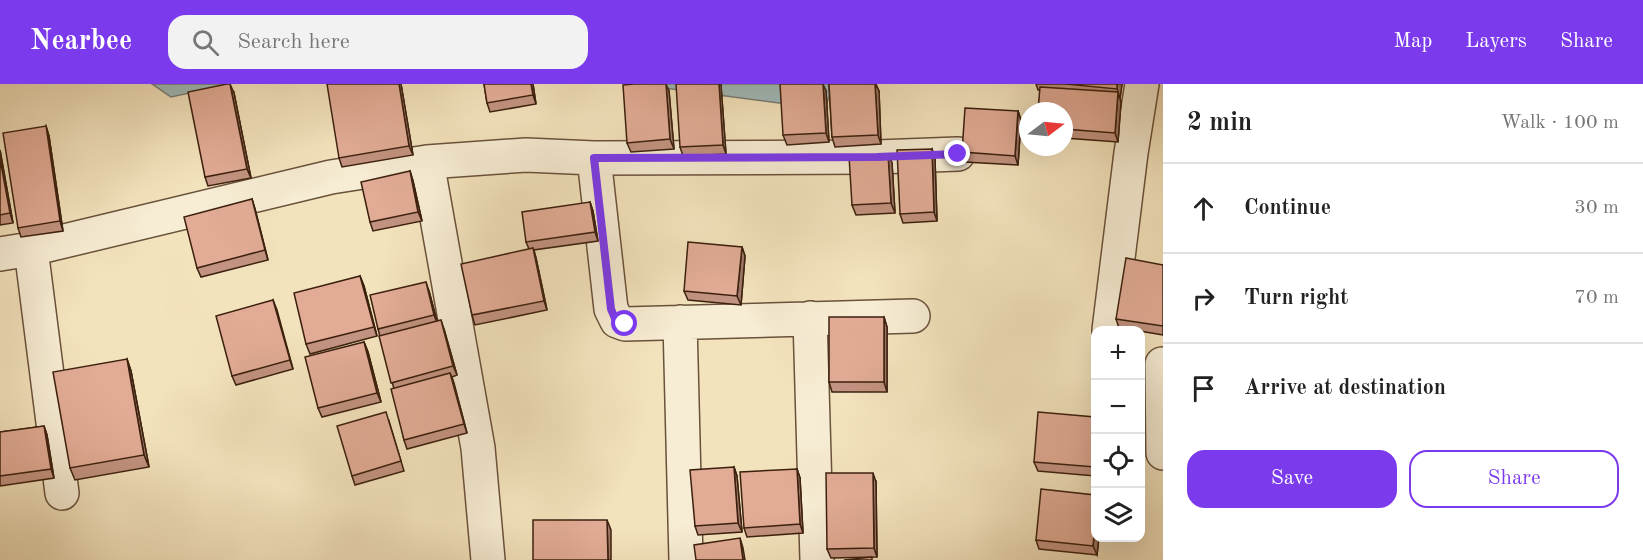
<!DOCTYPE html>
<html lang="en">
<head>
<meta charset="utf-8">
<style>
	:root { --surface:#fff; --page:#f2f2f2; --text:#222; --muted:#767676; --line:#e0e0e0; --accent:#7c3aed }
	body { margin:0; font-family:"Old Standard TT",serif; background:var(--page); color:var(--text) }
	.controls { position:absolute; right:18px; bottom:18px; display:grid; overflow:hidden; border-radius:12px; box-shadow:0 6px 24px #0002 }
	.controls button { width:54px; height:54px; display:grid; place-items:center; padding:0; border:0; border-bottom:2px solid var(--line); background:var(--surface); color:var(--text); font:30px sans-serif }
	.compass { position:absolute; left:1019px; top:18px; width:54px; height:54px; border-radius:50%; background:var(--surface); box-shadow:0 6px 24px #0002; rotate:74deg }
	.stop { position:absolute; width:18px; height:18px; margin:-14px; border:4px solid #7c3aed; border-radius:50%; background:#fff }
	.stop.end { background:#7c3aed; border-color:#fff; box-shadow:0 2px 6px #0008 }
	.list { margin:0; padding:0; list-style:none }
	h2 { display:flex; justify-content:space-between; align-items:center; height:78px; margin:0; padding:0 24px; font-size:26px }
	h2 small { font-size:20px; font-weight:400; color:var(--muted) }
	.list li { display:grid; grid-template-columns:39px 1fr auto; gap:18px; align-items:center; box-sizing:border-box; height:90px; padding:0 24px; border-top:2px solid var(--line) }
	.list b { display:block; font-size:22px; white-space:nowrap }
	.list em { font-size:20px; font-style:normal; color:var(--muted) }
	.actions { display:flex; gap:12px; padding:18px 24px }
	.actions a { flex:1; padding:14px 0; border:2px solid var(--accent); border-radius:18px; text-align:center; font-size:21px; color:var(--accent) }
	.actions .main { background:var(--accent); color:#fff }
	.icon { flex:none; width:33px; height:33px; fill:none; stroke:currentColor; stroke-width:2; stroke-linecap:round; stroke-linejoin:round }
	.map { position:relative; flex:none; width:1163px; height:476px; overflow:hidden }
	header { display:flex; align-items:center; gap:36px; box-sizing:border-box; height:84px; padding:0 30px; background:var(--accent); color:#fff }
	header strong { font-size:28px }
	nav { display:flex; gap:33px; margin-inline-start:auto; font-size:21px }
	.search { width:420px; height:54px; background:var(--page); display:flex; align-items:center; gap:15px; box-sizing:border-box; padding:0 21px; border-radius:18px; color:var(--muted); font-size:22px }
	main { display:flex }
	aside { flex:1; background:var(--surface) }
	.map>svg:first-child { display:block }
	.water { fill:#a0bbbc; stroke:#787d76; stroke-width:1.5 }
	.lines { fill:none; stroke-linecap:round; stroke-linejoin:round }
	.minor-casing { stroke:#6a513a; stroke-width:36 }
	.minor { stroke:#f7edd4; stroke-width:33 }
	.wall { fill:#c29380; stroke:#3c200e; stroke-width:1.5 }
	.shaded-wall { fill:#9e7868; stroke:#3c200e; stroke-width:1.5 }
	.building { fill:#e1ab95; stroke:#3c200e; stroke-width:1.5 }
	.route { stroke:#7c3aed; stroke-width:8 }
</style>
</head>
<body>
<header>
<strong>Nearbee</strong>
<div class="search"><svg class="icon" aria-label="search" viewBox="0 0 24 24"><circle cx="10" cy="10" r="6"/><path d="M15 15l6 6"/></svg>Search here</div>
<nav><a>Map</a><a>Layers</a><a>Share</a></nav>
</header>
<main>
<div class="map">
<svg width="1163" height="476" viewBox="0 0 1163 476">
	<rect width="100%" height="100%" fill="#f3e3bd"/>
	<filter id="stains"><feTurbulence type="fractalNoise" baseFrequency=".00333" numOctaves="4"/><feColorMatrix values="0 0 0 0 .2 0 0 0 0 .09 0 0 0 0 .02 0 0 0 .5 -.17"/></filter>
	<radialGradient id="worn" r=".72"><stop offset=".6" stop-color="#630" stop-opacity="0"/><stop offset="1" stop-color="#630" stop-opacity=".3"/></radialGradient>
	<path class="water" d="M152 0H231L171 13Z
		M634 0H833L825 25Z"/>
	<g class="lines">
		<g class="minor-casing">
			<path id="minor" d="M427 78 478 364 488 476
				M0 170 31 165
				M913 232 625 240 617 237 611 225 594 74 877 73 958 70
				M810 234 817 476
				M680 238 686 476
				M1109 246 1131 69 1142 0
				M1162 280 1163 369
				M62 409 31 165 331 93 427 78 526 71 594 74"/>
		</g>
		<use href="#minor" class="minor"/>
	</g>
	<path class="wall" d="M401 0 413 71 342 83 339 74Z
		M484 0H533L536 20 490 28 487 19Z
		M829 0H876L879 7 881 60 835 63 832 53Z
		M1036 0H1122L1120 14 1121 18 1118 58 1064 54V27L1040 6H1038Z
		M721 1 726 70 683 72 680 63Z
		M669 7 674 65 631 68 627 59Z
		M826 7 829 58 787 61 783 51Z
		M234 9 251 94 208 102 205 93Z
		M1018 27 1021 36 1018 81 965 78 962 68Z
		M46 42 49 52 63 147 21 153 18 144Z
		M932 65 935 75 937 137 903 139 900 130Z
		M0 66 13 139 0 141Z
		M888 70 892 79 895 129 856 131 852 121Z
		M410 87 413 97 422 137 373 147 370 138Z
		M252 115 255 125 268 176 201 193 197 184Z
		M590 118 593 127 598 157 534 166 536 174 547 226 475 241 472 231 529 165 526 158Z
		M742 163 745 172 741 221 688 216 684 207Z
		M1163 181V251L1140 247V246L1119 244 1116 235Z
		M360 192 364 202 377 252 310 270 306 260Z
		M429 207 437 237 444 245 457 291 452 293 467 349 407 365 404 356 394 305 378 245Z
		M273 216 293 285 236 301 232 292Z
		M884 233 887 243V308H832L829 298Z
		M364 258 368 268 381 318 322 333 318 324Z
		M127 275 131 287 149 383 75 396 70 384Z
		M1095 333V392L1038 387 1034 378Z
		M389 337 404 387 355 401 352 392Z
		M44 342 47 351 54 394 0 402V348Z
		M734 383 737 392 742 448 698 451 695 442Z
		M797 385 800 394 803 449 747 453 744 444Z
		M876 398 877 473 831 474 827 465Z
		M1099 453 1097 471 1039 465 1036 456Z"/>
	<path class="shaded-wall" d="M230 0 234 9 251 94 247 85Z
		M399 0H401L413 71 409 62Z
		M531 0H533L536 20 533 11Z
		M666 0 669 7 674 65 670 55Z
		M719 0H721V1L726 70 723 61Z
		M823 0 826 7 829 58 826 49Z
		M875 0 879 7 881 60 878 51Z
		M1117 0H1122L1120 15 1117 5Z
		M1118 8 1121 18 1118 58 1115 49Z
		M1018 27 1021 36 1018 81 1015 72Z
		M46 42 49 52 63 147 60 137Z
		M932 65 935 75 937 137 934 128Z
		M0 66 13 139 10 129 0 75Z
		M888 70 892 79 895 129 891 119Z
		M410 87 413 97 422 137 418 128Z
		M252 115 255 125 268 176 265 166Z
		M590 118 593 127 598 157 595 148Z
		M742 163 745 172 741 221 737 212Z
		M533 164 536 174 547 226 544 217Z
		M360 192 364 202 377 252 374 243Z
		M426 198 429 207 438 241 434 231Z
		M273 216 277 226 293 285 290 276Z
		M884 233 887 243V308L884 298Z
		M441 236 444 245 457 291 453 282Z
		M364 258 368 268 381 318 377 309Z
		M127 275 131 287 149 383 144 371Z
		M450 289 454 299 467 349 464 340Z
		M44 342 47 351 54 394 51 385Z
		M734 383 737 392 742 448 738 439Z
		M797 385 800 394 803 449 800 440Z
		M873 389 876 398 877 473 874 464Z
		M607 436 611 446V476H608Z
		M1095 441V453H1099L1097 471 1093 462Z
		M740 454 743 464 745 476H743Z"/>
	<path class="building" d="M227 0H230L247 85 205 93 188 8Z
		M327 0H399L409 62 339 74Z
		M484 0H531L533 11 487 19Z
		M634 0H666L670 55 627 59 623 1Z
		M676 0H719L723 61 680 63Z
		M780 0H823L826 49 783 51Z
		M829 0H875L878 51 832 53Z
		M1066 0H1117V5Z
		M1040 3 1118 8 1115 49 1064 45V27H1038Z
		M965 24 1018 27 1015 72 962 68Z
		M46 42 60 137 18 144 3 49Z
		M932 65 934 128 900 130 897 66Z
		M888 70 891 119 852 121 849 72Z
		M0 75 10 129 0 131Z
		M410 87 418 128 370 138 361 98Z
		M252 115 265 166 197 184 184 133Z
		M590 118 595 148 526 158 522 128Z
		M688 158 742 163 737 212 684 207Z
		M533 164 544 217 472 231 461 180Z
		M1126 174 1163 181V242L1116 235Z
		M360 192 374 243 306 260 294 209Z
		M426 198 434 231 378 245 370 211Z
		M273 216 290 276 232 292 216 232Z
		M829 233H884V298H829Z
		M441 236 453 282 391 299 379 252Z
		M364 258 377 309 318 324 305 273Z
		M127 275 144 371 70 384 53 288Z
		M450 289 464 340 404 356 391 305Z
		M386 328 401 377 352 392 337 342Z
		M1038 328 1095 333V383L1034 378Z
		M44 342 51 385 0 392V348Z
		M734 383 738 439 695 442 690 386Z
		M797 385 800 440 744 444 740 388Z
		M826 389H873L874 464 827 465Z
		M1041 405 1095 411V441L1093 462 1036 456Z
		M533 436H607L608 476H533Z
		M740 454 743 476H696L694 461Z
		M872 473V476H844Z"/>
	<g class="lines">
		<path class="route" d="M625 240 616 237 611 225 594 74 877 73 958 70"/>
	</g>
	<rect width="100%" height="100%" filter="url(#stains)"/>
	<rect width="100%" height="100%" fill="url(#worn)"/>
</svg>
<div class="controls">
<button>+</button>
<button>−</button>
<button><svg class="icon" aria-label="locate" viewBox="0 0 24 24"><circle cx="12" cy="12" r="6"/><path d="M12 2v4M12 18v4M2 12h4M18 12h4"/></svg></button>
<button><svg class="icon" aria-label="layers" viewBox="0 0 24 24"><path d="M12 4l9 5-9 5-9-5zM3 14l9 5 9-5"/></svg></button>
</div>
<svg class="compass" viewBox="-18 -18 36 36"><path d="M0-13l5 13h-10z" fill="#e53935"/><path d="M0 13l5-13h-10z" fill="#767676"/></svg>
<div class="stop" style="left:625px;top:240px"></div>
<div class="stop end" style="left:958px;top:70px"></div>
</div>
<aside>
<h2>2 min<small>Walk · 100 m</small></h2>
<ul class="list">
<li><svg class="icon" aria-label="ahead" viewBox="0 0 24 24"><path d="M12 20V5M6 11l6-6 6 6"/></svg><div><b>Continue</b></div><em>30 m</em></li>
<li><svg class="icon" aria-label="right" viewBox="0 0 24 24"><path d="M7 20v-9h11M14 6l5 5-5 5"/></svg><div><b>Turn right</b></div><em>70 m</em></li>
<li><svg class="icon" aria-label="arrive" viewBox="0 0 24 24"><path d="M6 21V4h12l-3 4 3 4H6"/></svg><div><b>Arrive at destination</b></div></li>
</ul>
<div class="actions"><a class="main">Save</a><a>Share</a></div>
</aside>
</main>
</body>
</html>
